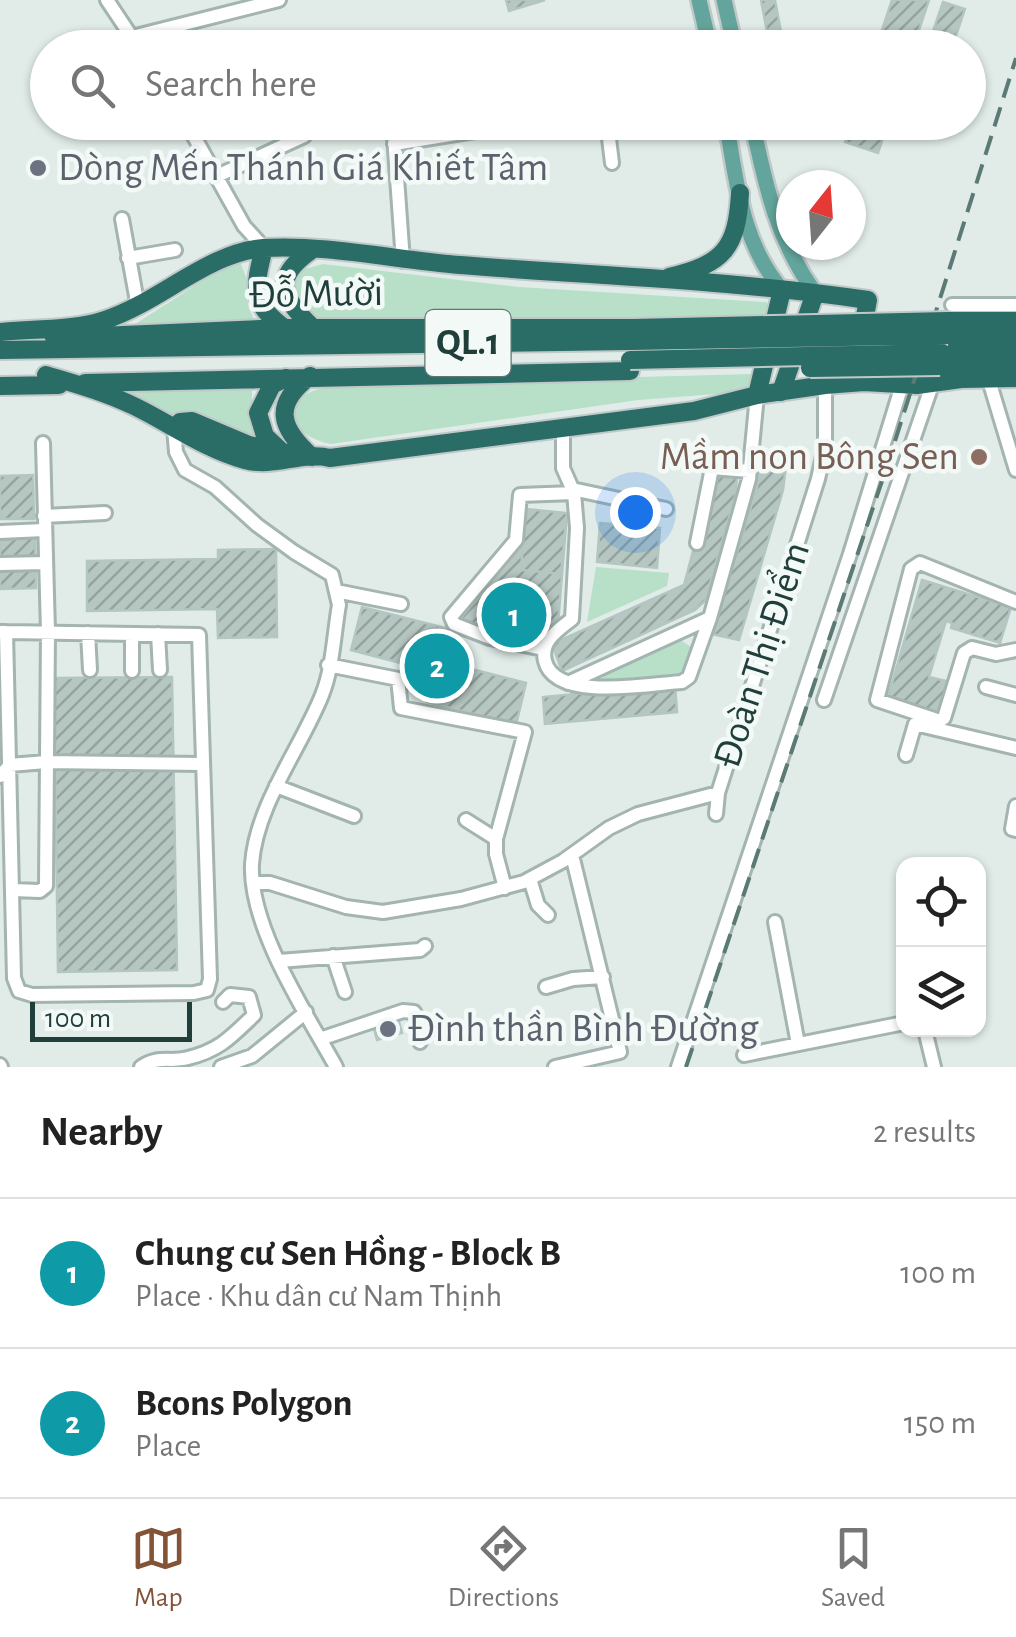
<!DOCTYPE html>
<html lang="en">
<head>
<meta charset="utf-8">
<style>
	:root { --surface:#fff; --page:#f2f2f2; --text:#222; --muted:#767676; --line:#e0e0e0; --accent:#835338 }
	body { margin:0; font-family:"Alegreya Sans",sans-serif; background:var(--page); color:var(--text) }
	.controls { position:absolute; right:30px; bottom:30px; display:grid; overflow:hidden; border-radius:20px; box-shadow:0 2px 8px #0004 }
	.controls button { width:90px; height:90px; display:grid; place-items:center; padding:0; border:0; border-bottom:2px solid var(--line); background:var(--surface); color:var(--text); font:50px sans-serif }
	.compass { position:absolute; left:776px; top:170px; width:90px; height:90px; border-radius:50%; background:var(--surface); box-shadow:0 2px 8px #0004; rotate:17deg }
	.scale { position:absolute; left:30px; bottom:25px; width:162px; box-sizing:border-box; padding-left:10px; border:5px solid #203e3a; border-top:0; font-size:28px; line-height:35px; white-space:nowrap; color:#203e3a; -webkit-text-stroke:8px #f2f9f6; paint-order:stroke }
	.you { position:absolute; left:635px; top:512px; width:35px; height:35px; margin:-25px; border:8px solid #fff; border-radius:50%; background:#1a73e8; box-shadow:0 0 0 15px #1a73e833 }
	.badge { display:grid; place-items:center; width:65px; height:65px; border-radius:50%; background:var(--accent); color:#fff; font-size:32px; font-weight:700 }
	.pin { position:absolute; translate:-50% -50%; border:5px solid #fff; box-shadow:0 2px 10px #0006 }
	.list { margin:0; padding:0; list-style:none }
	h2 { display:flex; justify-content:space-between; align-items:center; height:130px; margin:0; padding:0 40px; font-size:42px }
	h2 small { font-size:32px; font-weight:400; color:var(--muted) }
	.list li { display:grid; grid-template-columns:65px 1fr auto; gap:30px; align-items:center; box-sizing:border-box; height:150px; padding:0 40px; border-top:2px solid var(--line) }
	.list b { display:block; font-size:38px; white-space:nowrap }
	.list p { margin:0; font-size:32px; white-space:nowrap; color:var(--muted) }
	.list em { font-size:32px; font-style:normal; color:var(--muted) }
	.icon { flex:none; width:55px; height:55px; fill:none; stroke:currentColor; stroke-width:2; stroke-linecap:round; stroke-linejoin:round }
	.map { position:relative; flex:none; width:1016px; height:1067px; overflow:hidden }
	.search { position:absolute; background:var(--surface); box-shadow:0 2px 8px #0004; left:30px; right:30px; top:30px; height:110px; display:flex; align-items:center; gap:25px; box-sizing:border-box; padding:0 35px; border-radius:55px; color:var(--muted); font-size:38px }
	.sheet { height:430px; background:var(--surface) }
	nav { display:flex; justify-content:space-around; align-items:center; box-sizing:border-box; height:140px; border-top:2px solid var(--line); background:var(--surface); font-size:28px; color:var(--muted) }
	nav a { display:grid; justify-items:center; gap:5px }
	nav .on { color:var(--accent) }
	.map>svg:first-child { display:block }
	.green { fill:#b8dfc7 }
	.building { fill:url(#building-hatch); stroke:#b3c6c1; stroke-width:2.5 }
	.lines { fill:none; stroke-linecap:round; stroke-linejoin:round }
	.minor-casing { stroke:#a3b4b1; stroke-width:18 }
	.major-casing { stroke:#c1c9c8; stroke-width:20 }
	.highway-casing { stroke:#c1c9c8; stroke-width:22 }
	.minor { stroke:#fff; stroke-width:12 }
	.major { stroke:#63a59c; stroke-width:15 }
	.highway { stroke:#2a6c66; stroke-width:18 }
	.rail { stroke:#5b7a75; stroke-width:4; stroke-dasharray:20 10; stroke-linecap:butt }
	.highway-bridge-casing { stroke:#c1c9c8; stroke-width:22; stroke-linecap:butt }
	.highway-bridge { stroke:#2a6c66; stroke-width:18 }
	.worship-dot { fill:#6b7280; stroke:#f2f9f6; stroke-width:4 }
	.education-dot { fill:#8d6e63; stroke:#f2f9f6; stroke-width:4 }
	.labels { text-anchor:middle; dominant-baseline:central; stroke-width:9; stroke-linejoin:round; paint-order:stroke }
	.shield { fill:#f2f9f6; stroke:#5f7672; stroke-width:2.5 }
	.shield-label { font-size:38px; font-weight:bold; fill:#203e3a }
	.worship-label { font-size:40px; fill:#5b616d; stroke:#f2f9f6; text-anchor:start }
	.street-label { font-size:40px; fill:#203e3a; stroke:#f2f9f6 }
	.education-label { font-size:40px; fill:#785e54; stroke:#f2f9f6; text-anchor:end }
</style>
</head>
<body>
<div class="map">
<svg width="1016" height="1067" viewBox="0 0 1016 1067">
	<defs>
		<pattern id="building-hatch" width="6" height="6" patternUnits="userSpaceOnUse" patternTransform="scale(2.5)"><rect width="6" height="6" fill="#b6c7c2"/><path d="M-1 1l2-2M0 6l6-6M5 7l2-2" fill="none" stroke="#94a39f"/></pattern>
	</defs>
	<rect width="100%" height="100%" fill="#e1ece9"/>
	<path class="green" d="M240 262 248 282V305L256 325 126 330 222 268Z
		M323 264 519 287 766 302 770 306 768 316 400 324 324 320 299 312 291 282 305 269Z
		M752 374 747 388 742 392 638 400 331 444C306 440 272 416 305 395 314 389 327 387 338 385Z
		M252 385V423L259 445 174 419 120 389Z
		M596 567 669 573 667 586 587 622Z
		M679 639 691 647 684 673 674 678 607 683 597 676Z"/>
	<path class="building" d="M506 0H545L509 11Z
		M761 0H775L784 48H770Z
		M892 0H929L913 48H876Z
		M943 2 965 9 952 47 930 40Z
		M852 122H888L878 153 845 142Z
		M760 462 786 466 783 490 739 640 712 634 757 487Z
		M714 472 737 473 736 493 705 601 695 610 562 671 552 644 684 585Z
		M33 475 34 519H0V476Z
		M526 509 567 513 561 574 521 570Z
		M526 509 567 513 558 624 542 638 481 632 458 622 523 539Z
		M600 523 660 528 657 568 597 562Z
		M35 528 36 588 0 589V529Z
		M276 549 277 637 218 638 217 609 87 611V561L218 559V550Z
		M922 580 1011 607 1000 643 951 628 952 623 946 621 929 677 950 682 940 718 888 697Z
		M485 591 546 597 542 638 481 632Z
		M362 607 449 629 440 661 526 683 516 725 427 702 435 672 351 650Z
		M172 677 177 970 58 972 54 678Z
		M675 684 677 712 545 724 543 697Z
		M398 1018 402 1033 377 1040 373 1025Z"/>
	<g class="lines">
		<g class="minor-casing">
			<path id="minor" d="M107 0 139 48
				M132 37 279 0
				M387 46V48
				M186 122 244 226 264 248
				M393 122 403 261
				M607 122 612 163
				M394 144 532 122
				M217 176 304 136 314 122
				M122 219 138 307
				M128 258 175 250
				M952 305H1016
				M988 377 1016 470
				M563 427V468L574 493 577 528 572 619C558 630 540 641 545 661 555 702 650 684 682 682L689 677 710 618 749 479 757 395
				M174 428 176 452 185 470 215 487 257 525 294 552 332 575 339 605C334 633 333 668 322 695 301 748 256 805 252 864 249 927 306 1013 336 1067
				M572 489 666 509
				M44 516 105 513
				M0 532 44 530
				M697 543 712 468 749 471
				M0 564 46 563
				M336 591 401 604
				M1016 602 920 563 911 569 877 700 940 721 944 718 964 653 972 648 996 654 1016 650
				M0 632H6L199 635 210 979 207 990 194 993 32 995 19 991 14 978 6 632
				M88 633 90 670
				M132 634V671
				M158 634 160 670
				M543 649 490 638 454 624 451 617 516 540 520 495 574 493
				M328 665 398 679 401 708 525 732 496 839V854L505 888
				M568 683 710 618
				M986 687 1016 695
				M824 700 933 382
				M906 755 915 724 1016 748
				M0 776 10 765 46 762 202 764
				M276 786 354 816
				M1016 806 1012 829 1016 830
				M716 814 718 793 818 479 825 447V385
				M466 820 496 839
				M530 879 538 905 548 915
				M254 883H270L346 907 383 912 461 899 524 882 563 861 609 828 638 814 718 793
				M13 890 40 891 46 886 48 632 43 443
				M775 922 798 1044
				M333 956 345 992
				M279 961 420 950 425 946
				M546 987 573 979 603 977
				M925 1030 934 1067
				M320 1039 403 1011 414 1012 418 1019 420 1042
				M744 1055 904 1023
				M0 1065 1 1067
				M141 1067C160 1055 168 1063 188 1058 220 1050 231 1037 254 1015L249 997 230 995 223 1002
				M221 1067 252 1056 306 1012
				M555 1067 620 1052 572 855
				M678 1067 850 554 902 385"/>
		</g>
		<g class="major-casing">
			<path id="major" d="M699 0 710 48
				M724 0 735 48
				M726 122C737 182 741 242 782 290
				M752 122C766 187 776 238 815 293"/>
		</g>
		<g class="highway-casing">
			<path id="highway" d="M264 248C254 288 250 304 286 329
				M669 277C724 264 737 248 740 193
				M948 321H1016
				M312 327C280 296 272 277 313 249
				M0 332C32 329 76 330 105 320 158 303 209 252 263 248 326 244 396 260 460 265 595 276 733 280 868 300L855 370
				M948 335 1016 336
				M54 338 284 328H633
				M0 350 630 341
				M942 353 1016 352
				M940 366H1016
				M46 375C76 384 105 392 134 406 171 424 205 449 245 460 274 468 302 451 330 458L694 411 757 395 825 385 864 382 917 385 961 379 1016 378
				M310 376C272 405 280 428 312 457
				M85 383 630 371
				M0 386 59 385
				M781 392 815 293
				M757 395 782 290
				M174 428 180 422 192 421 249 445 297 455
				M281 451 265 436 258 413 272 385 286 378"/>
		</g>
		<use href="#minor" class="minor"/>
		<use href="#major" class="major"/>
		<use href="#highway" class="highway"/>
		<path class="rail" d="M686 1067 890 457 1016 58"/>
		<g class="highway-bridge-casing">
			<path id="highway-bridge" d="M633 328 948 321
				M630 341 948 335
				M630 360 942 353
				M810 368 940 366"/>
		</g>
		<use href="#highway-bridge" class="highway-bridge"/>
	</g>
	<g class="worship-dot">
		<circle cx="38" cy="168" r="10"/>
		<circle cx="388" cy="1029" r="10"/>
	</g>
	<circle class="education-dot" cx="979" cy="457" r="10"/>
	<g class="labels">
		<rect class="shield" x="425.5" y="310" width="85" height="66" rx="8"/>
		<g class="shield-label">
			<text x="468" y="343">QL.1</text>
		</g>
		<g class="worship-label">
			<text x="58" y="168">Dòng Mến Thánh Giá Khiết Tâm</text>
			<text x="408" y="1029">Đình thần Bình Đường</text>
		</g>
		<g class="street-label">
			<text transform="translate(316 294) rotate(-1)">Đỗ Mười</text>
			<text transform="translate(762 655) rotate(-72)">Đoàn Thị Điểm</text>
		</g>
		<g class="education-label">
			<text x="959" y="457">Mầm non Bông Sen</text>
		</g>
	</g>
</svg>
<div class="controls">
<button><svg class="icon" aria-label="locate" viewBox="0 0 24 24"><circle cx="12" cy="12" r="6"/><path d="M12 2v4M12 18v4M2 12h4M18 12h4"/></svg></button>
<button><svg class="icon" aria-label="layers" viewBox="0 0 24 24"><path d="M12 4l9 5-9 5-9-5zM3 14l9 5 9-5"/></svg></button>
</div>
<svg class="compass" viewBox="-18 -18 36 36"><path d="M0-13l5 13h-10z" fill="#e53935"/><path d="M0 13l5-13h-10z" fill="#767676"/></svg>
<div class="scale">100 m</div>
<div class="you"></div>
<div class="pin badge" style="left:514px;top:615px;background:#0f9aa8">1</div>
<div class="pin badge" style="left:437px;top:666px;background:#0f9aa8">2</div>
<div class="search"><svg class="icon" aria-label="search" viewBox="0 0 24 24"><circle cx="10" cy="10" r="6"/><path d="M15 15l6 6"/></svg>Search here</div>
</div>
<section class="sheet">
<h2>Nearby<small>2 results</small></h2>
<ul class="list">
<li><span class="badge" style="background:#0f9aa8">1</span><div><b>Chung cư Sen Hồng - Block B</b><p>Place · Khu dân cư Nam Thịnh</p></div><em>100 m</em></li>
<li><span class="badge" style="background:#0f9aa8">2</span><div><b>Bcons Polygon</b><p>Place</p></div><em>150 m</em></li>
</ul>
</section>
<nav>
<a class="on"><svg class="icon" aria-label="map" viewBox="0 0 24 24"><path d="M3 6l6-2 6 2 6-2v14l-6 2-6-2-6 2zM9 4v14M15 6v14"/></svg>Map</a>
<a><svg class="icon" aria-label="directions" viewBox="0 0 24 24"><path d="M12 3l9 9-9 9-9-9zM9 14v-3h6M13 9l2 2-2 2"/></svg>Directions</a>
<a><svg class="icon" aria-label="saved" viewBox="0 0 24 24"><path d="M7 4h10v16l-5-4-5 4z"/></svg>Saved</a>
</nav>
</body>
</html>
